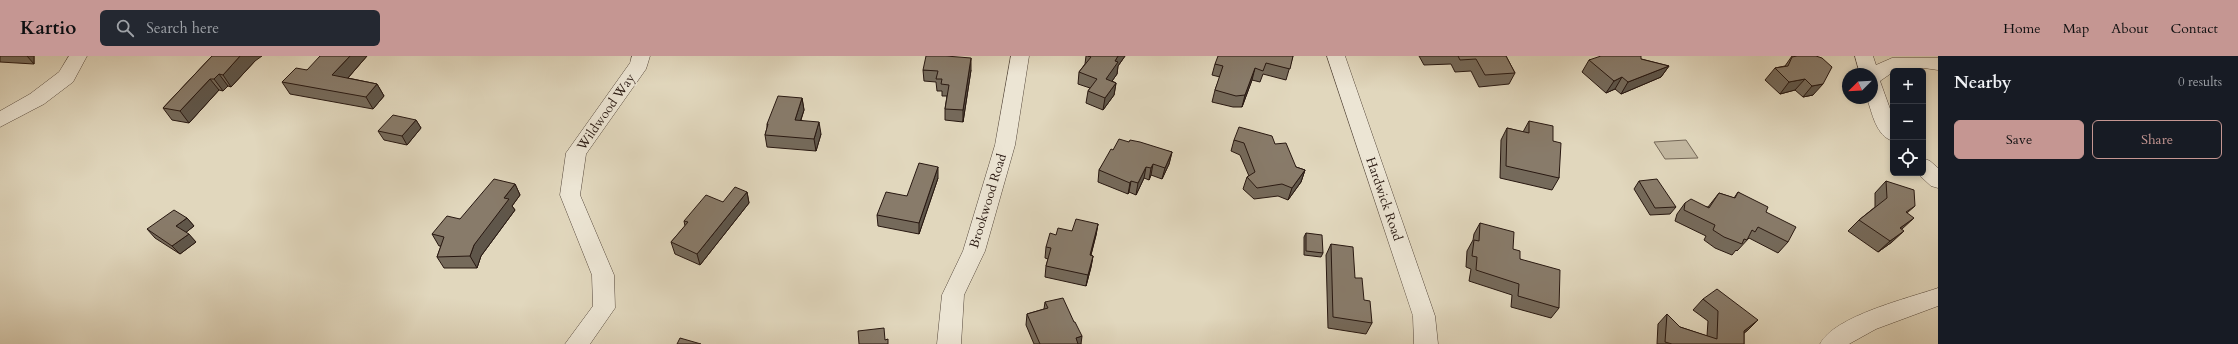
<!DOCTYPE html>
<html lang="en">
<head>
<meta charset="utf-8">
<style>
	:root { --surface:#171b24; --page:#242831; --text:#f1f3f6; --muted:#9ea1a6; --line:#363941; --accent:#c59692 }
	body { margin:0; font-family:Cardo,serif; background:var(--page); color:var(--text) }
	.controls { position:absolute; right:12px; top:12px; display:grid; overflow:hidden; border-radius:6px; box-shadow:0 2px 6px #0003 }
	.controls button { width:36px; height:36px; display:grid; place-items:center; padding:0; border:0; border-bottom:1px solid var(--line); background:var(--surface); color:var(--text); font:20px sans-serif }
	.compass { position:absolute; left:1842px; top:12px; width:36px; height:36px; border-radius:50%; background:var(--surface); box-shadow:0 2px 6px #0003; rotate:246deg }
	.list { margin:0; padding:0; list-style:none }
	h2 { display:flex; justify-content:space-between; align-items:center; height:52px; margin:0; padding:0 16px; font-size:17px }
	h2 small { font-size:13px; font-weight:400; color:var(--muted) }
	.actions { display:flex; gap:8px; padding:12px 16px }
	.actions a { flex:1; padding:9px 0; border:1px solid var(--accent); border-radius:6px; text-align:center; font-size:14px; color:var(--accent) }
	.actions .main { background:var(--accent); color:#111 }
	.icon { flex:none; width:22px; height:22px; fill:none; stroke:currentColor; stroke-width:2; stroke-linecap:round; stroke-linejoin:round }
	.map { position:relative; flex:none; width:1938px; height:288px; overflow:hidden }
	header { display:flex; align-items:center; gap:24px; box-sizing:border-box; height:56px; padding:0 20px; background:var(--accent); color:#111 }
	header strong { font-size:19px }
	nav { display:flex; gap:22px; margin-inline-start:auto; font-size:14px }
	.search { width:280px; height:36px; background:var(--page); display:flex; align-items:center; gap:10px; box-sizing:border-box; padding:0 14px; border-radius:6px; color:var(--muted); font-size:15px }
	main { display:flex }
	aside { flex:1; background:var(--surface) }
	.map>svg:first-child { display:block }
	.green { fill:#c2b7a0; stroke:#756858 }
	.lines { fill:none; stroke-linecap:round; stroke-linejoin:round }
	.minor-casing { stroke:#56483c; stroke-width:1 }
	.minor { fill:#ece5d4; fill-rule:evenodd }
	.wall { fill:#756a5b; stroke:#281811 }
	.shaded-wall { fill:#5f564a; stroke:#281811 }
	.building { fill:#887b6a; stroke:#281811 }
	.labels { text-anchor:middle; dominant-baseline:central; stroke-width:3; stroke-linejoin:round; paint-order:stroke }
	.street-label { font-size:13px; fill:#281811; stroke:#ece5d4 }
</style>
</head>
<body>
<header>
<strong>Kartio</strong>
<div class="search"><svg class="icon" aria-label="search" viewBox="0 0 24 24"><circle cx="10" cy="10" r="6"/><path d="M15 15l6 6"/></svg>Search here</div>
<nav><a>Home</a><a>Map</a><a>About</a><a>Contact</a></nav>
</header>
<main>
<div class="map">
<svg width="1938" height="288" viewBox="0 0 1938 288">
	<rect width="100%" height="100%" fill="#e1d7bd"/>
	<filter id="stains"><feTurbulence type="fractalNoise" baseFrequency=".005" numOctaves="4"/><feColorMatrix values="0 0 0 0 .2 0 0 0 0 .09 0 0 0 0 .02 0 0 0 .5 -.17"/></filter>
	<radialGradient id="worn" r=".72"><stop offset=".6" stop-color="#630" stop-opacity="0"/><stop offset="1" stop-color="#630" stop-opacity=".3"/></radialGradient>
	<path class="green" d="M1686 84 1698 102 1665 103 1654 86Z"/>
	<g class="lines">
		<g class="minor-casing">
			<path id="minor" d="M69 0H87L73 26 44 48 0 71V55L30 38 59 16Z
				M632 0H650L646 13 586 98 580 139 614 219 615 252 590 288H565L593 250 592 219 560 139 566 97 630 7Z
				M1011 0H1029L1015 89 985 195 964 239 961 288H937L942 239 963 195 995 89Z
				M1327 0H1345L1435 260 1438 288H1414L1413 260Z
				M1855 0H1873L1876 9 1892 2H1938V14L1924 12 1896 14 1880 25 1893 61V85C1876 80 1872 57 1867 42H1872V18H1860Z
				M1923 102 1930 105 1938 112V132L1931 130 1917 117H1923Z
				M1938 232V250L1876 273 1849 288H1820C1834 260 1909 242 1938 232Z"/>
		</g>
		<use href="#minor" class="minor"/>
	</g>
	<path class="wall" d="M0 0H34V8L0 6Z
		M212 0 255 5 231 31 228 30 223 35 219 34 189 67 172 64 163 52Z
		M367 0 348 22 377 28 384 40 373 53 290 38 282 26 307 14Z
		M1086 0H1125L1118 10 1117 18 1112 25 1116 27 1114 39 1103 54 1086 47 1088 35 1090 32 1078 28 1079 16 1085 8Z
		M1293 0 1286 24 1263 18 1260 26 1252 24 1242 51H1233L1212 46 1215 34 1220 21 1212 19 1215 8Z
		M1419 0H1506L1515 17 1509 28 1479 31 1471 15 1455 16 1451 8 1424 9Z
		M1792 0H1816L1813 39 1803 41 1795 34 1780 38 1765 24 1775 12 1785 10Z
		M1641 3 1669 10 1661 21 1621 38 1615 33 1606 37 1582 16 1589 4Z
		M923 14H971L963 66 945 64V53L947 40H942V35H937L936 26 924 25Z
		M802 42 804 54 801 64 821 78 816 95 767 91 765 79 767 72V68Z
		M416 64 421 72 407 89 384 84 378 75Z
		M1529 65 1553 85 1559 122 1552 134 1500 122 1501 84 1507 72 1523 76Z
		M1234 84 1275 88 1296 111 1305 114 1301 126 1288 144 1278 140 1254 143 1243 133 1247 121 1249 120 1240 99 1231 95Z
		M1129 86 1172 96 1169 108 1162 123 1151 119 1149 124 1144 122 1136 139 1129 136 1128 138 1098 126 1099 114 1113 94Z
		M938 122 919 178 878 170 877 159 907 140Z
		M1639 125 1676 151 1670 158 1650 159 1634 133Z
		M1886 125 1915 150 1907 157 1902 173 1892 186 1878 196 1848 175 1859 164 1875 151V137Z
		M515 128 520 139 512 150 515 154 481 200 477 212H444L437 201 441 190H439L432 178 460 163Z
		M747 136 749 147 700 209 675 198 671 186 685 170 684 165 723 146Z
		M1738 136 1766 156 1788 186 1778 197 1749 182 1737 195 1736 194 1732 199 1715 192 1704 184 1706 180 1675 165 1677 158 1685 147 1708 151 1719 137 1734 142Z
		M187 162 194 170 186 176 196 186 180 198 155 182 147 173Z
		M1480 167 1513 193 1520 203 1559 252 1551 262 1511 251 1512 239 1469 225 1471 213 1466 211 1467 195 1473 184 1474 178Z
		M1098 168 1096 179 1091 199 1093 200 1091 211 1086 230 1045 221 1046 210 1048 203 1045 202 1046 191 1056 179 1072 175Z
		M1306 177 1323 197 1321 201 1304 199V181Z
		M1331 188 1355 222 1372 267 1366 278 1328 272 1326 199Z
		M1703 243 1748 274 1744 277V288H1657L1658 268 1667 258 1680 271 1707 280 1708 265 1693 254Z
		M1045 246 1074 266 1081 288H1034L1026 269 1027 258 1044 253Z"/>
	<path class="shaded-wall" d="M27 0H34V8Z
		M240 0H262L255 5 231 31 223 19Z
		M350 0H367L340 31 332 19Z
		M1118 0H1125L1118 10 1117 18 1105 35 1106 23 1115 5Z
		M971 2V14L963 66V54Z
		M1669 10 1661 21 1621 38 1628 26Z
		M1255 12 1252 24 1242 51 1245 39Z
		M219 18 228 30 223 35 214 23Z
		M1622 21 1615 33 1606 37 1614 25Z
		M210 23 219 34 189 67 180 55Z
		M1805 23 1795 34 1780 38 1789 26Z
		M1116 27 1114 39 1103 54 1105 42Z
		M377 28 384 40 373 53 366 41Z
		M1823 28 1813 39 1803 41 1812 30Z
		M802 42 804 54 797 75 795 64Z
		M416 64 421 72 407 89 402 80Z
		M819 66 821 78 816 95 814 83Z
		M1172 96 1169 108 1162 123 1165 112Z
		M1153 108 1151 119 1149 124 1151 112Z
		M938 111V122L919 178V167Z
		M1146 111 1144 122 1136 139 1138 127Z
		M1305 114 1301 126 1288 144 1292 132Z
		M1131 125 1129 136 1128 138 1130 127Z
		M515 128 520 139 512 150 515 154 481 200 477 212 470 200 474 189 504 142Z
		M747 136 749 147 700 209 697 198Z
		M187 162 194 170 184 178 176 170Z
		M1914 162 1902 173 1888 184 1900 172Z
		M1098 168 1096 179 1088 210 1090 199Z
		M1904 175 1892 186 1878 196 1890 185Z
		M189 178 196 186 180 198 172 190Z
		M1093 200 1091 211 1086 230 1088 219Z
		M1758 264 1748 274 1734 285 1744 275Z
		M1082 280 1081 288H1075L1076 282Z"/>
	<path class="building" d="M212 0H240L223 19 219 18 214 23H210L180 55 163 52Z
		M320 0H350L332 19 377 28 366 41 282 26 296 12 307 14Z
		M926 0H946L971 2 963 54 945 53 949 29 941 28 942 23H936L938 15 923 14Z
		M1088 0H1118L1115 5 1118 6 1106 23 1116 27 1105 42 1088 35 1097 23 1079 16 1091 1Z
		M1218 0H1293L1290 13 1266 7 1263 15 1255 12 1245 39 1236 40 1215 34 1223 10 1215 8Z
		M1458 0H1506L1515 17 1485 19 1476 3 1460 4Z
		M1601 0H1641V3L1669 10 1628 26 1622 21 1614 25 1589 4Z
		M1797 0H1816L1822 2 1832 11 1823 28 1812 30 1805 23 1789 26 1775 12 1788 10 1792 1Z
		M778 40 802 42 795 64 819 66 814 83 765 79 768 68H767Z
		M393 59 416 64 402 80 378 75Z
		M1529 65 1553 70V85L1561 87 1559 122 1506 110 1507 72 1529 77Z
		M1239 71 1272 80 1275 88 1286 87 1296 111 1305 114 1292 132 1282 128 1257 132 1247 121 1255 116 1244 87 1234 84Z
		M1119 83 1129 86 1130 84 1140 86 1172 96 1165 112 1153 108 1151 112 1146 111 1138 127 1131 125 1130 127 1099 114 1111 93 1113 94Z
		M919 107 938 111 919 167 877 159 886 136 907 140Z
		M494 123 515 128 504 142 509 143 474 189 470 200 437 201 444 181 432 178 447 160 460 163Z
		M1657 123 1676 151 1655 152 1639 125Z
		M1886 125 1914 134 1915 150 1906 156 1914 162 1900 172 1904 175 1890 185 1859 164 1887 142Z
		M735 131 747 136 697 198 671 186 688 166 684 165 706 139 723 146Z
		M1738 136 1768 151 1766 156 1796 171 1788 186 1758 171 1755 176 1752 174 1747 184 1744 183 1742 188 1724 181 1713 174 1715 169 1684 154 1685 147 1691 143 1709 152 1719 137 1735 142Z
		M174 154 187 162 176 170 189 178 172 190 147 173Z
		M1076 163 1098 168 1090 199 1093 200 1088 219 1046 210 1051 192 1046 191 1050 177 1056 179 1058 172 1072 175Z
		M1480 167 1514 176 1513 193 1520 195V203L1560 214 1559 252 1518 240 1519 228 1476 214 1477 201 1472 200 1474 184 1479 185Z
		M1306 177 1322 179 1323 197 1306 195Z
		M1331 188 1353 191 1355 222H1362L1364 244 1370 245 1372 267 1333 261Z
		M1717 233 1758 264 1744 275V288H1672L1665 286 1667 258 1680 271 1717 283 1718 255 1703 243Z
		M1063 242 1074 266H1075L1082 280 1076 282 1078 288H1040L1027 258 1048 252 1045 246Z
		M884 272 885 284 888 283V288H859L858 275Z
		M680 282 701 288H677Z"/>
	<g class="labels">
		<g class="street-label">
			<text transform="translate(606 56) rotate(-55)">Wildwood Way</text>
			<text transform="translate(1384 143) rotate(71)">Hardwick Road</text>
			<text transform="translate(988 145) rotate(-73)">Brookwood Road</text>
		</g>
	</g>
	<rect width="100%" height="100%" filter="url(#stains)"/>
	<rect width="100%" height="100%" fill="url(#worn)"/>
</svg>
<div class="controls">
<button>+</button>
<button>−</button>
<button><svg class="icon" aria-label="locate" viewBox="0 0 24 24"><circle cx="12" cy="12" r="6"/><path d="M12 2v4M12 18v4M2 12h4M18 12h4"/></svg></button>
</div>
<svg class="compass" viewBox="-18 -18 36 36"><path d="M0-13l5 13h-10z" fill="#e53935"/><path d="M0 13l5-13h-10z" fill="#9ea1a6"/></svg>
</div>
<aside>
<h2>Nearby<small>0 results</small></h2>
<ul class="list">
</ul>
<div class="actions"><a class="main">Save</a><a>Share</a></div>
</aside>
</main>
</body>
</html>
